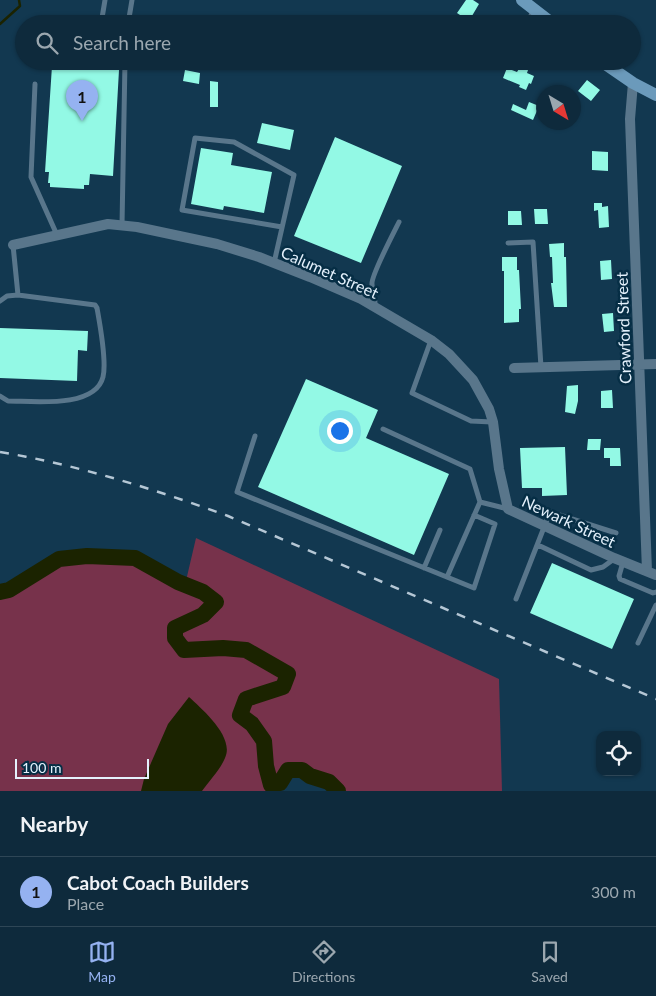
<!DOCTYPE html>
<html lang="en">
<head>
<meta charset="utf-8">
<style>
	:root { --surface:#0e2a3c; --page:#1c3647; --text:#f1f3f6; --muted:#9ba7af; --line:#2e4656; --accent:#95b2f1 }
	body { margin:0; font-family:Lato,sans-serif; background:var(--page); color:var(--text) }
	.controls { position:absolute; right:15px; bottom:15px; display:grid; overflow:hidden; border-radius:10px; box-shadow:0 1px 4px #0004 }
	.controls button { width:45px; height:45px; display:grid; place-items:center; padding:0; border:0; border-bottom:1px solid var(--line); background:var(--surface); color:var(--text); font:25px sans-serif }
	.compass { position:absolute; left:536px; top:85px; width:45px; height:45px; border-radius:50%; background:var(--surface); box-shadow:0 1px 4px #0004; rotate:142deg }
	.scale { position:absolute; left:15px; bottom:12px; width:134px; box-sizing:border-box; padding-left:5px; border:2px solid #e4f1fc; border-top:0; font-size:14px; line-height:18px; white-space:nowrap; color:#e4f1fc; -webkit-text-stroke:4px #062e45; paint-order:stroke }
	.you { position:absolute; left:339px; top:430px; width:18px; height:18px; margin:-12px; border:4px solid #fff; border-radius:50%; background:#1a73e8; box-shadow:0 0 0 8px #1a73e833 }
	.badge { display:grid; place-items:center; width:32px; height:32px; border-radius:50%; background:var(--accent); color:#111; font-size:16px; font-weight:700 }
	.pin { position:absolute; translate:-50% -41px; filter:drop-shadow(0 1px 2px #0008) }
	.pin::after { content:''; position:absolute; top:26px; width:18px; height:15px; background:inherit; clip-path:polygon(0 0,100% 0,50% 100%) }
	.list { margin:0; padding:0; list-style:none }
	h2 { display:flex; justify-content:space-between; align-items:center; height:65px; margin:0; padding:0 20px; font-size:21px }
	h2 small { font-size:16px; font-weight:400; color:var(--muted) }
	.list li { display:grid; grid-template-columns:32px 1fr auto; gap:15px; align-items:center; box-sizing:border-box; height:70px; padding:0 20px; border-top:1px solid var(--line) }
	.list b { display:block; font-size:19px; white-space:nowrap }
	.list p { margin:0; font-size:16px; white-space:nowrap; color:var(--muted) }
	.list em { font-size:16px; font-style:normal; color:var(--muted) }
	.icon { flex:none; width:28px; height:28px; fill:none; stroke:currentColor; stroke-width:2; stroke-linecap:round; stroke-linejoin:round }
	.map { position:relative; flex:none; width:656px; height:791px; overflow:hidden }
	.search { position:absolute; background:var(--surface); box-shadow:0 1px 4px #0004; left:15px; right:15px; top:15px; height:55px; display:flex; align-items:center; gap:12px; box-sizing:border-box; padding:0 18px; border-radius:28px; color:var(--muted); font-size:19px }
	.sheet { height:135px; background:var(--surface) }
	nav { display:flex; justify-content:space-around; align-items:center; box-sizing:border-box; height:70px; border-top:1px solid var(--line); background:var(--surface); font-size:14px; color:var(--muted) }
	nav a { display:grid; justify-items:center; gap:2px }
	nav .on { color:var(--accent) }
	.map>svg:first-child { display:block }
	.green { fill:#77324b }
	.water { fill:#1b2300 }
	.lines { fill:none; stroke-linecap:round; stroke-linejoin:round }
	.stream { stroke:#1b2300; stroke-width:2.5 }
	.river { stroke:#1b2300; stroke-width:16 }
	.building { fill:#93f9e5 }
	.service { stroke:#59768b; stroke-width:5 }
	.minor { stroke:#59768b; stroke-width:10 }
	.secondary { stroke:#6b9abb; stroke-width:12 }
	.rail { stroke:#b5c7d5; stroke-width:2.5; stroke-dasharray:9 9; stroke-linecap:butt }
	.labels { text-anchor:middle; dominant-baseline:central; stroke-width:5; stroke-linejoin:round; paint-order:stroke }
	.street-label { font-size:16px; fill:#e4f1fc; stroke:#062e45 }
</style>
</head>
<body>
<div class="map">
<svg width="656" height="791" viewBox="0 0 656 791">
	<rect width="100%" height="100%" fill="#123850"/>
	<path class="green" d="M196 538 499 679 502 791H338L329 782 310 776 302 771 289 770 280 783 271 785 269 791H0V592L9 590 59 559 133 554 185 585Z"/>
	<path class="water" d="M189 697C202 709 235 737 225 758 220 770 209 781 202 791H141L144 779 168 724Z"/>
	<g class="lines">
		<path class="stream" d="M0 24 20 6 19 0"/>
		<path class="river" d="M0 592 9 590 59 559 87 556 135 558 178 582 203 592 216 602 203 615 175 628V638L184 650 223 648 246 650 288 674 283 687 246 699 240 715 252 724 264 741 266 766 271 785 280 783 288 770H302L310 776 329 782 338 791"/>
	</g>
	<path class="building" d="M466 0H473L479 4 469 21 457 13Z
		M52 66 119 70 113 176 90 174 89 185H84V189L50 187V183H48L49 172H45Z
		M520 67 528 70 527 73 534 76 531 84 529 83 526 90 519 87 520 85 503 78 507 68 517 72Z
		M185 70 200 73 199 84 183 81Z
		M587 80 600 90 591 101 578 91Z
		M210 81 218 82V107H210Z
		M529 102 539 106 533 120 511 110 513 104 526 110Z
		M262 123 294 130 290 150 257 143Z
		M335 137 402 166 361 263 294 236Z
		M201 148 233 153 231 165 272 172 264 213 224 206 223 210 191 204Z
		M592 151 608 152V171L592 170Z
		M594 203H602V207L608 206 609 227 599 228 598 210 594 211Z
		M534 209H547L548 224H535Z
		M508 211H521L522 225H508Z
		M564 243V257H566L567 307H554L551 283H553L552 257H550L549 244Z
		M502 257H517V270H519L521 309H519V322L504 323V271H502Z
		M611 260 612 279 601 280 600 261Z
		M613 313 614 331 604 332 602 314Z
		M0 328 88 331 87 351 78 350 77 381 0 378Z
		M306 379 378 410 366 438 449 474 414 555 258 487Z
		M578 385V401L575 414 565 412 567 386Z
		M612 390 613 408H601V391Z
		M588 439H601L600 450H587Z
		M565 447 567 495 542 496V488H522L520 448Z
		M604 448H620L621 466H610V458H604Z
		M552 563 634 599 612 649 530 613Z"/>
	<g class="lines">
		<path class="service" d="M101 24 105 0
			M128 24 132 0
			M527 24 534 9
			M35 84 31 177 57 235
			M122 225 125 61
			M508 243 533 242 541 367
			M13 245 18 295
			M274 263 294 175 234 142 195 138 182 210 282 227
			M0 301 7 296 18 295 95 305 97 308C100 325 107 361 103 377 95 409 32 401 8 401L0 396
			M375 307C376 299 372 292 372 284 371 276 394 232 399 222
			M431 340 412 393 471 421 492 422
			M383 429 470 469 480 502 508 509
			M255 436 237 492 474 588 495 524 474 515
			M538 545 591 570 603 567 614 559
			M623 562 619 576 620 579 653 593 656 592
			M424 568 440 530
			M447 577 480 502
			M516 599 550 512 616 533
			M638 643 656 605"/>
		<path class="minor" d="M633 83 630 119 647 571
			M13 245 108 224 137 227 217 244 259 257 310 277 361 299 431 340 449 354 473 380 489 409 493 422 499 469 508 509 614 558 656 575
			M514 368 656 364"/>
		<path class="secondary" d="M522 0 553 24
			M601 61 633 83 656 95"/>
		<path class="rail" d="M0 452C78 465 154 489 228 516L656 699"/>
	</g>
	<g class="labels">
		<g class="street-label">
			<text transform="translate(330 272) rotate(24)">Calumet Street</text>
			<text transform="translate(623 328) rotate(-92)">Crawford Street</text>
			<text transform="translate(569 521) rotate(25)">Newark Street</text>
		</g>
	</g>
</svg>
<div class="controls">
<button><svg class="icon" aria-label="locate" viewBox="0 0 24 24"><circle cx="12" cy="12" r="6"/><path d="M12 2v4M12 18v4M2 12h4M18 12h4"/></svg></button>
</div>
<svg class="compass" viewBox="-18 -18 36 36"><path d="M0-13l5 13h-10z" fill="#e53935"/><path d="M0 13l5-13h-10z" fill="#9ba7af"/></svg>
<div class="scale">100 m</div>
<div class="you"></div>
<div class="pin badge" style="left:82px;top:121px">1</div>
<div class="search"><svg class="icon" aria-label="search" viewBox="0 0 24 24"><circle cx="10" cy="10" r="6"/><path d="M15 15l6 6"/></svg>Search here</div>
</div>
<section class="sheet">
<h2>Nearby<small></small></h2>
<ul class="list">
<li><span class="badge">1</span><div><b>Cabot Coach Builders</b><p>Place</p></div><em>300 m</em></li>
</ul>
</section>
<nav>
<a class="on"><svg class="icon" aria-label="map" viewBox="0 0 24 24"><path d="M3 6l6-2 6 2 6-2v14l-6 2-6-2-6 2zM9 4v14M15 6v14"/></svg>Map</a>
<a><svg class="icon" aria-label="directions" viewBox="0 0 24 24"><path d="M12 3l9 9-9 9-9-9zM9 14v-3h6M13 9l2 2-2 2"/></svg>Directions</a>
<a><svg class="icon" aria-label="saved" viewBox="0 0 24 24"><path d="M7 4h10v16l-5-4-5 4z"/></svg>Saved</a>
</nav>
</body>
</html>
